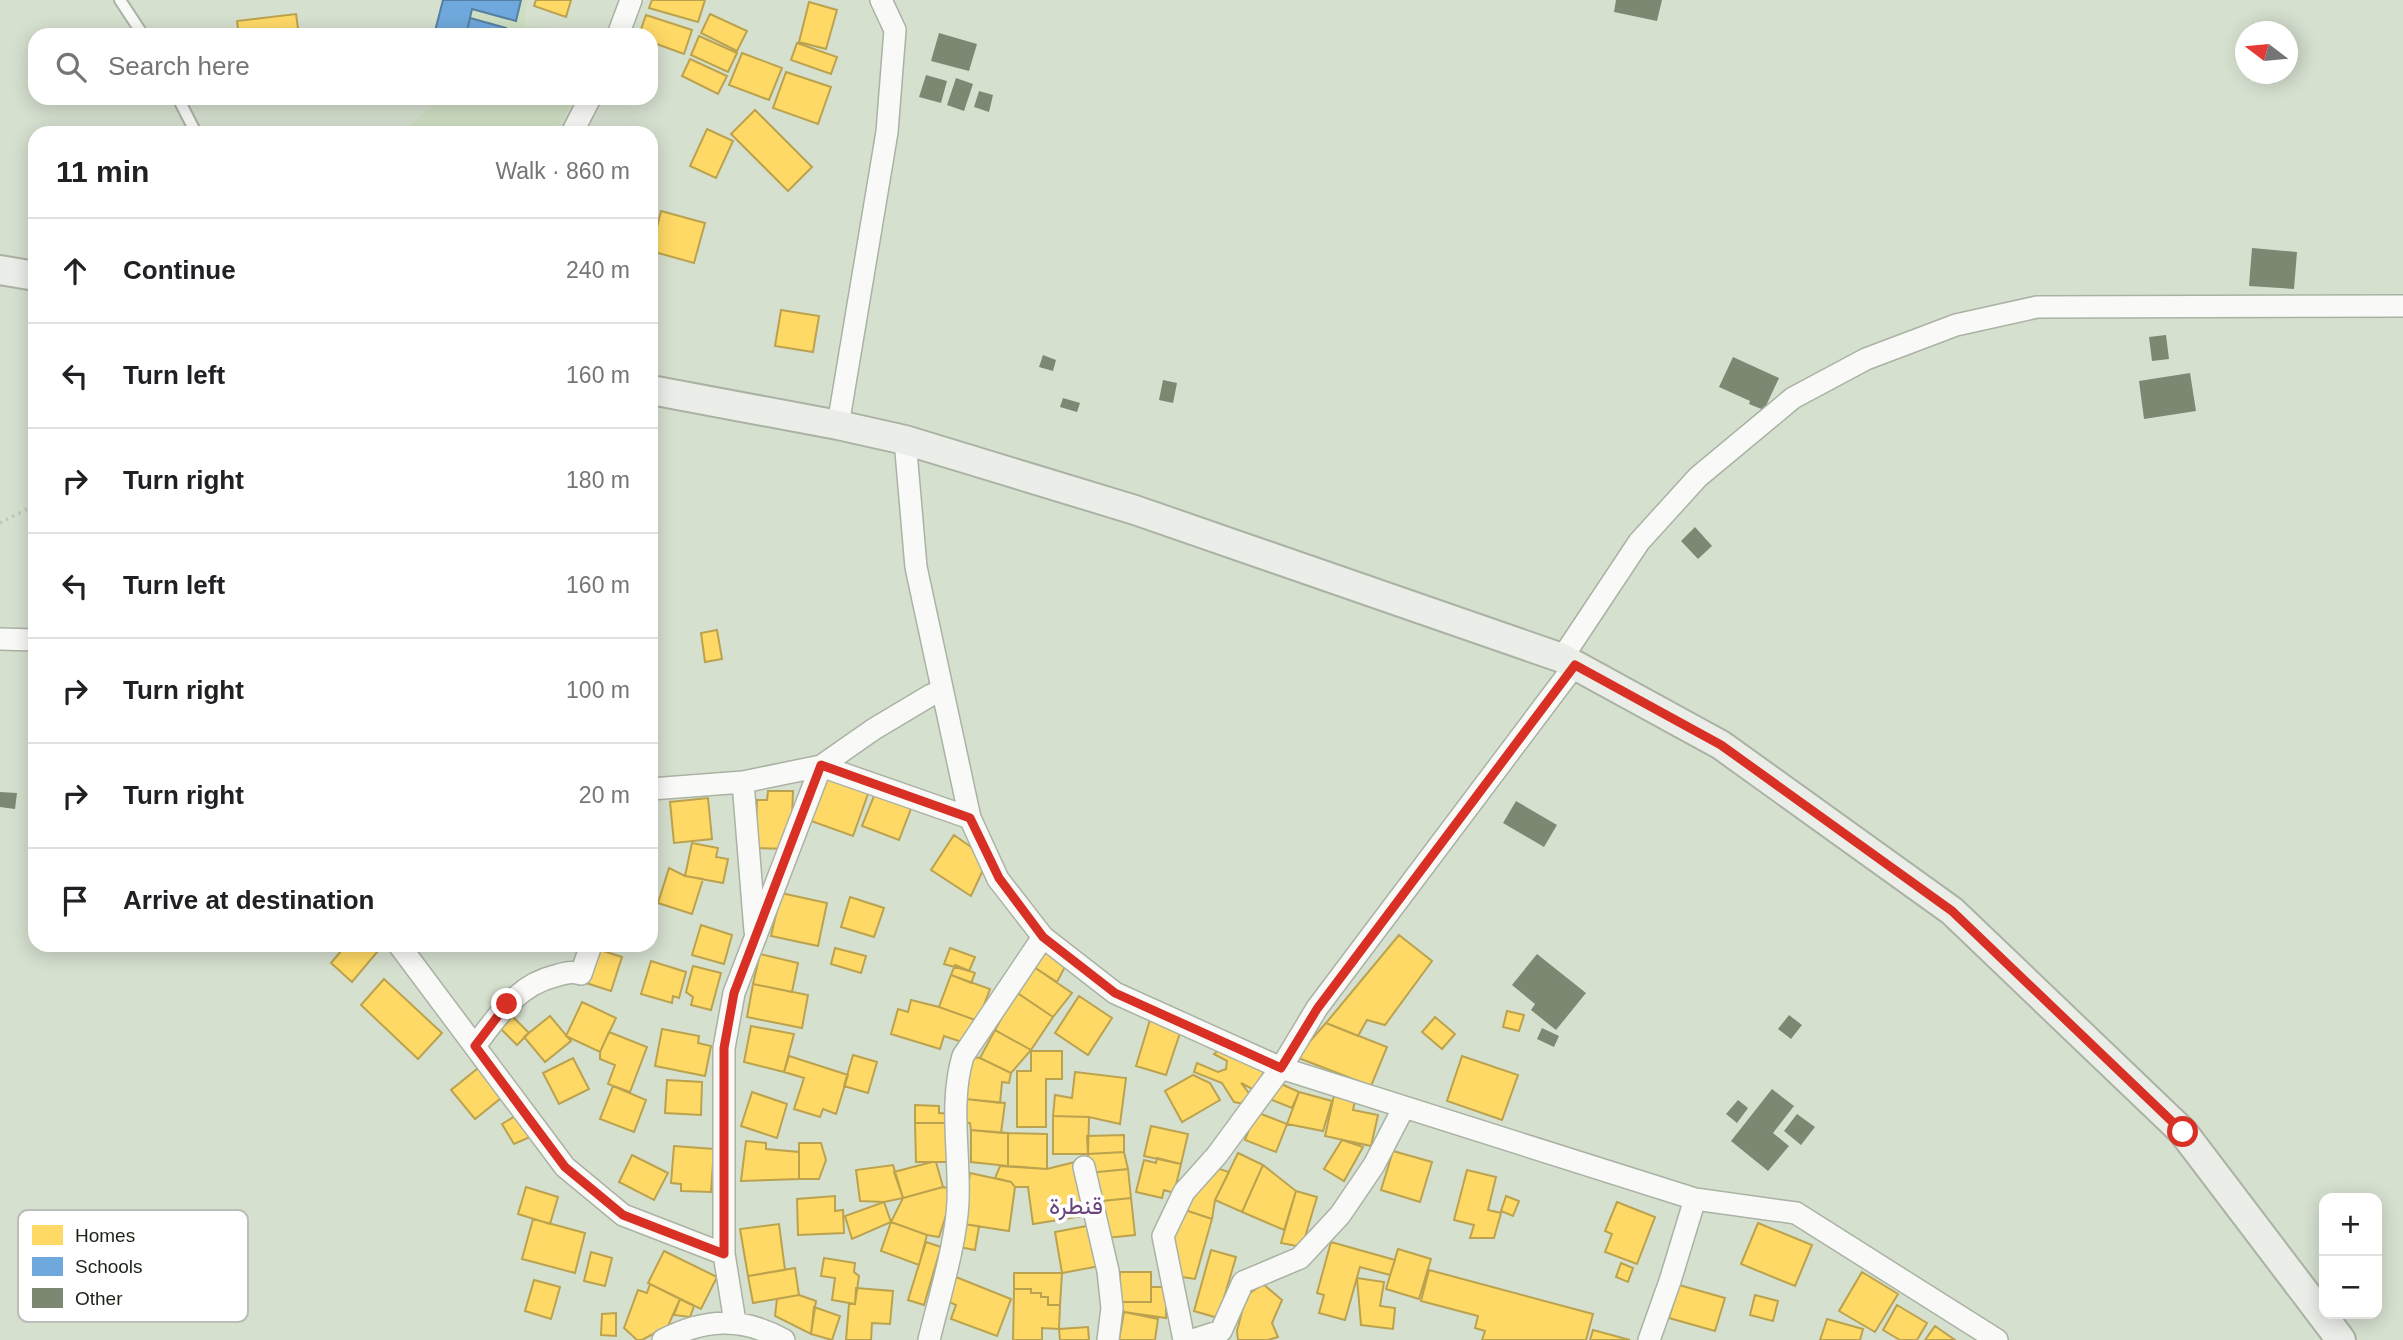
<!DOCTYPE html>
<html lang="en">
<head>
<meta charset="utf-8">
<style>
	:root { --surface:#fff; --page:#f2f2f2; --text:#202124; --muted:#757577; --line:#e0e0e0 }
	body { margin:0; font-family:Helvetica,Vazirmatn,sans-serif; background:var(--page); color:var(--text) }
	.controls { position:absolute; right:21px; bottom:21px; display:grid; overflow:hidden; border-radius:14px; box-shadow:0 4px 18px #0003 }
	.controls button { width:63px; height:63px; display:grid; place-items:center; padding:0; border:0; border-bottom:2px solid var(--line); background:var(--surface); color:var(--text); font:35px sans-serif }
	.compass { position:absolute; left:2235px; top:21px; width:63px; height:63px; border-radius:50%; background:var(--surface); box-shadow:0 4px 18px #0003; rotate:286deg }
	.stop { position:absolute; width:21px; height:21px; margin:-16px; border:5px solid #d93025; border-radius:50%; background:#fff }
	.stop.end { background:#d93025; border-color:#fff; box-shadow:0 2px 7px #0008 }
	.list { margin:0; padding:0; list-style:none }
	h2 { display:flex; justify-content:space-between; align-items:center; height:91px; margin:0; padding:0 28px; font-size:30px }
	h2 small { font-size:23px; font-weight:400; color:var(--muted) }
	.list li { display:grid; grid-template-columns:46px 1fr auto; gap:21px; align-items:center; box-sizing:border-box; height:105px; padding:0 28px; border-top:2px solid var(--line) }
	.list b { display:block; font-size:26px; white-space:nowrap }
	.list em { font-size:23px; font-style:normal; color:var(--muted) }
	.icon { flex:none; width:38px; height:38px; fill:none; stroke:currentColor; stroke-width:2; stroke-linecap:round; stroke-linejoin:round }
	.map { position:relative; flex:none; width:2403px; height:1340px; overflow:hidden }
	.search { position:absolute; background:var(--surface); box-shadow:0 4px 18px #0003; left:28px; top:28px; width:630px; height:77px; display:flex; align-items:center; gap:18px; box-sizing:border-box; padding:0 24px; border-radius:21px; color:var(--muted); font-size:26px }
	.panel { position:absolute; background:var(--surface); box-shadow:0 4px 18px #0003; left:28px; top:126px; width:630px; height:826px; border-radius:21px }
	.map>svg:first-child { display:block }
	.built { fill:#cedfc3 }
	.homes { fill:#ffd966; stroke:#bba24e; stroke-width:2 }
	.schools { fill:#6fa8dc; stroke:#5680a1; stroke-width:2 }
	.building { fill:#7d8873 }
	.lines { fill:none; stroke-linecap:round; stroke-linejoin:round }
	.lane-casing { stroke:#aab2a4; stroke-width:14 }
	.street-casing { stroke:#aab2a4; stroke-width:24 }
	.secondary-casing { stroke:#aab2a4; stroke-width:32 }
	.path { stroke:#bfc2bc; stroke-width:3.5; stroke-dasharray:2 5; stroke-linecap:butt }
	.lane { stroke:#f9faf8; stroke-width:10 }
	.street { stroke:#f9faf8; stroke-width:21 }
	.secondary { stroke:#ebeee8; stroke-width:28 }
	.route { stroke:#d93025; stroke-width:9 }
	.labels { text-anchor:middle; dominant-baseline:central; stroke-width:7; stroke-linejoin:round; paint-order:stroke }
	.quarter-label { font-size:24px; fill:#69447d; stroke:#fff }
	.key { fill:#fff; stroke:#bbbdb9; stroke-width:2 }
	.key-label { font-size:19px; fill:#1c2317 }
</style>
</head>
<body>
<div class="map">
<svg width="2403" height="1340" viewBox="0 0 2403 1340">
	<rect width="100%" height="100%" fill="#d6e0cf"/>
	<path class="built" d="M468 0H527L524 26 620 31 617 35H457Z
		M436 98H576L553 133H402L434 103Z"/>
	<path class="homes" d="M536 0H571L566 17 534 6Z
		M652 0H705L698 22 649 8Z
		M809 2 837 10 826 49 799 42Z
		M296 14 299 35H239L237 21Z
		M710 14 747 31 737 51 701 33Z
		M646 15 692 30 684 54 651 42V35H639Z
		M699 36 737 53 728 72 691 55Z
		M797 43 837 57 831 74 791 60Z
		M742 53 782 68 769 100 729 85Z
		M690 59 727 76 718 94 682 76Z
		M786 72 831 87 818 124 773 108Z
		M755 110 812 167 788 191 731 134Z
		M707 129 733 141 716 178 690 166Z
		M661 211 705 223 694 263 651 251Z
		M781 310 819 316 813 352 775 346Z
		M717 630 722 659 705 662 701 633Z
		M826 776 869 791 853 836 811 821Z
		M768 791H793L791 849 755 848 757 800H767Z
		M876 791 912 806 899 840 862 826Z
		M708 798 712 839 674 843 670 802Z
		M954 835 988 859 971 896 931 870Z
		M692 843 718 848 716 857 728 859 723 883 685 876Z
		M669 868 685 876 703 879 692 914 658 903Z
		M781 893 827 903 818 946 771 936Z
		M850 897 884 908 874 937 841 927Z
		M701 925 732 935 724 964 692 955Z
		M1399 935 1432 961 1385 1025 1367 1020 1358 1036 1326 1023Z
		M346 945H370L378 951 352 982 331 963Z
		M594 948 622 957 611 991 583 982Z
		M835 948 866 956 861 973 831 964Z
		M950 948 975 957 969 971 944 964Z
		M1043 949 1067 963 1057 982 1031 965Z
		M760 954 798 963 792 992 753 984Z
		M651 961 686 972 679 998 673 996 672 1003 641 994Z
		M955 965 975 973 971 983 951 975Z
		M1031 965 1072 993 1053 1017 1016 992Z
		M693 966 721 973 711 1010 691 1005 693 997 686 992Z
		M951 975 990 989 978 1021 939 1007Z
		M384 979 442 1033 418 1059 361 1005Z
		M753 984 808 995 802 1028 747 1017Z
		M1016 992 1053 1017 1031 1050 995 1030Z
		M1079 996 1112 1018 1088 1055 1055 1033Z
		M911 1000 939 1007 978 1021 965 1043 944 1036 940 1049 891 1034 898 1009 908 1012Z
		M582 1002 616 1018 600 1052 566 1036Z
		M1507 1011 1524 1015 1519 1031 1503 1027Z
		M512 1016 529 1033 517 1045 500 1028Z
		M550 1016 571 1041 545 1062 524 1037Z
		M1435 1017 1455 1034 1442 1049 1422 1032Z
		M1150 1020 1181 1030 1166 1075 1136 1066Z
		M1326 1023 1387 1047 1371 1086 1296 1057Z
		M751 1026 794 1034 784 1072 744 1062Z
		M662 1029 699 1036 698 1043 711 1046 705 1076 655 1066Z
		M995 1030 1031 1050 1011 1073 980 1058Z
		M609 1032 647 1047 630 1092 608 1084 615 1065 600 1059V1052Z
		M1223 1046 1265 1070 1254 1090 1241 1083 1252 1097 1244 1104 1234 1102 1222 1083 1194 1072 1197 1063 1218 1072 1226 1069 1227 1061 1214 1054Z
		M1031 1051H1062V1079H1046V1127H1017V1071H1031Z
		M853 1055 877 1062 868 1093 844 1086Z
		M789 1056 848 1075 836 1114 823 1109 820 1117 794 1109 804 1078 784 1072Z
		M963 1056 980 1058 1011 1073 1009 1083 1002 1082 1000 1103 966 1099Z
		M1462 1056 1518 1075 1502 1120 1447 1101Z
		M573 1058 589 1089 559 1104 543 1073Z
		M482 1065 506 1094 475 1119 451 1090Z
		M1075 1072 1126 1078 1120 1124 1089 1117 1053 1116 1055 1095 1072 1098Z
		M1193 1075 1210 1083 1220 1100 1182 1122 1165 1091Z
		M667 1080 702 1082 701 1115 665 1113Z
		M1279 1083 1299 1092 1292 1108 1267 1098Z
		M613 1086 646 1100 634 1132 600 1119Z
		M1335 1091 1356 1095 1353 1110 1378 1115 1371 1146 1325 1136Z
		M752 1092 787 1104 777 1138 741 1126Z
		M1299 1092 1332 1101 1323 1131 1287 1124Z
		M966 1099 1005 1103 1001 1133 971 1130 970 1123 964 1122Z
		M915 1105 939 1106V1113L951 1114V1123H915Z
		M1256 1112 1287 1124 1276 1152 1245 1140Z
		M517 1115 530 1137 514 1144 502 1124Z
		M1053 1116 1089 1117 1088 1154H1053Z
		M915 1123H951L952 1162H916Z
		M1151 1126 1188 1134 1181 1164 1144 1156Z
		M971 1130 1008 1133V1166L971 1162Z
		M1008 1133 1047 1134V1169L1008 1166Z
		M1124 1135V1152L1088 1154 1087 1136Z
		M1342 1140 1363 1147 1344 1181 1324 1169Z
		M746 1141 766 1143V1149L799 1152V1179L741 1181Z
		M799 1143H821L826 1160 819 1179H799Z
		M674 1146 714 1149 711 1192 681 1191V1184L671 1183Z
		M1393 1151 1432 1162 1420 1202 1381 1190Z
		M1124 1152 1128 1169 1088 1173V1154Z
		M1238 1153 1263 1165 1242 1212 1215 1200Z
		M632 1155 668 1173 654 1200 619 1182Z
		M1157 1158 1181 1164 1174 1193 1164 1190 1162 1198 1136 1192 1144 1160 1156 1163Z
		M1079 1161 1089 1215 1033 1224 1028 1187H1015L1011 1182 995 1178 1000 1166 1047 1169Z
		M932 1162H936L943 1187 903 1198 894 1172Z
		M893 1165 903 1198 884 1202 860 1201 856 1170Z
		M1207 1165 1229 1172 1215 1200 1212 1219 1182 1209Z
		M1263 1165 1296 1191 1284 1230 1242 1212Z
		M1128 1169 1131 1198 1102 1201 1088 1173Z
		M1467 1170 1496 1177 1488 1210 1501 1213 1494 1238H1470L1474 1225 1454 1220Z
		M970 1173 1011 1182 1015 1187 1009 1231 963 1224Z
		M526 1187 558 1197 550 1224 518 1214Z
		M943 1187 954 1190 939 1237 927 1235 891 1222 903 1198Z
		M1296 1191 1317 1197 1302 1247 1281 1243Z
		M835 1196V1211L843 1210 844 1233 798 1235 797 1199Z
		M1506 1196 1519 1201 1513 1216 1501 1211Z
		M1131 1198 1135 1235 1106 1238 1102 1201Z
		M884 1202 891 1222 852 1239 845 1216Z
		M1617 1202 1655 1217 1637 1264 1605 1252 1612 1234 1605 1231Z
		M1182 1209 1212 1219 1195 1279 1182 1277 1171 1238Z
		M533 1219 585 1233 575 1273 522 1259Z
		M891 1222 927 1235 919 1265 881 1251Z
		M1758 1223 1812 1245 1795 1286 1741 1264Z
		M779 1224 785 1270 748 1276 740 1229Z
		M963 1224 979 1226 975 1250 959 1247Z
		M1092 1225 1100 1266 1062 1273 1055 1232Z
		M926 1242 941 1247 924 1305 908 1300Z
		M1331 1242 1395 1260 1390 1275 1360 1267 1345 1320 1319 1313 1324 1295 1317 1293Z
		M1398 1249 1431 1259 1419 1299 1386 1289Z
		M1211 1250 1236 1257 1218 1318 1194 1311Z
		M664 1251 717 1277 701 1309 648 1283Z
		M591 1252 612 1258 605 1286 584 1281Z
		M824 1258 855 1263 854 1272 859 1276 855 1304 832 1300 835 1278 821 1276Z
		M1621 1263 1633 1268 1628 1282 1616 1277Z
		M795 1268 799 1295 753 1303 748 1276Z
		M1429 1270 1593 1314 1586 1340H1482L1485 1331 1475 1328 1478 1316 1421 1301Z
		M1120 1272H1151V1302H1120Z
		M1862 1272 1898 1294 1875 1332 1839 1311Z
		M1014 1273H1062L1060 1305H1048V1297H1041V1293H1031V1289H1014Z
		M956 1277 1011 1299 997 1336 951 1319 956 1305 947 1301Z
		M1357 1278 1384 1282 1380 1306 1395 1308 1393 1329 1361 1325Z
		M534 1280 560 1287 551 1319 525 1311Z
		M650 1284 680 1299 668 1326 642 1340H637L624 1328 638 1290 647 1293Z
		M1263 1284 1282 1300 1272 1323 1278 1337 1268 1340H1238L1237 1331 1246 1296Z
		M1679 1285 1725 1298 1715 1331 1669 1318Z
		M1151 1287H1166V1318L1124 1312 1120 1302H1151Z
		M856 1288 893 1291 890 1324 872 1323 871 1340H846L849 1304H855Z
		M1014 1289H1031V1293H1041V1297H1048V1305H1060L1059 1329 1042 1328V1340H1013Z
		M799 1295 816 1301 811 1334 775 1316 777 1299Z
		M1755 1295 1778 1301 1773 1321 1750 1315Z
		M680 1299 694 1306 690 1317 674 1315Z
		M1897 1305 1927 1323 1917 1340H1900L1883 1330Z
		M814 1307 840 1316 832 1340 811 1334Z
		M1124 1312 1158 1319 1155 1340H1119Z
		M616 1313V1336L601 1335 602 1314Z
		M1827 1319 1863 1329 1860 1340H1820Z
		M1935 1326 1955 1340H1925Z
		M1088 1327 1089 1340H1060L1059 1329Z
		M1593 1330 1630 1340H1590Z"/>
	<path class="schools" d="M443 0H521L516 21 472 9 466 35H434Z
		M470 18 506 28 504 35H466Z"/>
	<path class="building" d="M1616 0H1662L1657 21 1614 12Z
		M939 33 977 44 969 71 931 61Z
		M926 75 947 81 941 103 919 97Z
		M956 78 973 84 964 111 947 105Z
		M979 91 993 95 989 112 974 107Z
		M2252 248 2297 252 2294 289 2249 286Z
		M2166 335 2169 359 2152 361 2149 337Z
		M1043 355 1056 360 1053 371 1039 367Z
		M1733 357 1779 378 1764 410 1749 404 1750 401 1719 387Z
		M2190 373 2196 411 2144 419 2139 381Z
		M1163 380 1177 383 1173 403 1159 400Z
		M1063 398 1080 403 1077 412 1060 407Z
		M1695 527 1712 546 1698 559 1681 541Z
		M0 792 17 793 15 809 0 807Z
		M1516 801 1557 825 1544 847 1503 823Z
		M1537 954 1586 993 1556 1030 1531 1010 1535 1004 1512 985Z
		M1789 1015 1802 1025 1791 1039 1778 1029Z
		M1542 1028 1559 1036 1554 1047 1537 1039Z
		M1772 1089 1794 1106 1773 1133 1789 1146 1768 1171 1731 1141Z
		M1738 1100 1748 1108 1737 1123 1726 1114Z
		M1797 1114 1815 1127 1801 1145 1784 1131Z"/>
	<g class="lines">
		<g class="lane-casing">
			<path id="lane" d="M120 0 143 35
				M178 98 196 133"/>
		</g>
		<g class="street-casing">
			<path id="street" d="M618 35 631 0
				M572 133 590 98
				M838 425 887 132 895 30 881 0
				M905 440 916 567 970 818 998 879 1043 937 1115 993 1281 1068 1695 1199 1796 1213 1997 1340
				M0 639 35 640
				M1562 658 1639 542 1698 477 1793 398 1866 359 1956 325 2037 307 2403 306
				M743 782 755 931
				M651 789 743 782 821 766 970 818
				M399 945 565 1167 623 1215 724 1254
				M475 1046C497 1017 517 985 555 976 565 973 571 971 581 974L591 945
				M1084 1167 1108 1271 1112 1308 1108 1340
				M735 1322 724 1254V1048L734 993 821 766 874 729 931 695 942 691
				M663 1340C705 1318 743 1317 784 1340
				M929 1340C939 1298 956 1244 958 1202 960 1153 949 1103 963 1056L1043 937
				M1184 1340 1163 1236 1184 1192 1217 1155 1281 1068 1317 1008 1575 665
				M1193 1340 1221 1331 1243 1282 1300 1258 1340 1215 1374 1165 1404 1107
				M1649 1340 1670 1281 1695 1199"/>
		</g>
		<g class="secondary-casing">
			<path id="secondary" d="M0 270 35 276
				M651 390 838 425 905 440 1135 510 1562 658 1721 745 1952 911 2183 1132 2341 1340"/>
		</g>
		<path class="path" d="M0 523 29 508 35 502"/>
		<use href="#lane" class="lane"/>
		<use href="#street" class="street"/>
		<use href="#secondary" class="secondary"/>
	</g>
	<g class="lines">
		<path class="route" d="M507 1004 475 1046 565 1167 623 1215 724 1254V1048L734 993 821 765 970 818 999 878 1043 937 1115 993 1281 1068 1317 1009 1575 665 1721 745 1952 911 2183 1132"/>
	</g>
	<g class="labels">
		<g class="quarter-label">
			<text x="1076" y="1205">قنطرة</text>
		</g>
	</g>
	<rect x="18" y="1210" width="230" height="112" rx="10" class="key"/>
	<rect x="32" y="1225" width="31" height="20" fill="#ffd966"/>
	<rect x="32" y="1257" width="31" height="19" fill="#6fa8dc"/>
	<rect x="32" y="1288" width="31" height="20" fill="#7d8873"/>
	<g class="key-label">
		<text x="75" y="1242">Homes</text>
		<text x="75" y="1273">Schools</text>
		<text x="75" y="1305">Other</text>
	</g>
</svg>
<div class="controls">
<button>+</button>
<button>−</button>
</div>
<svg class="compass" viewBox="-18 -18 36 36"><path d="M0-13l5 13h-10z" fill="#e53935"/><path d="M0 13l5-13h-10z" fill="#757577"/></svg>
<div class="stop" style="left:2183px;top:1132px"></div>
<div class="stop end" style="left:507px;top:1004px"></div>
<div class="search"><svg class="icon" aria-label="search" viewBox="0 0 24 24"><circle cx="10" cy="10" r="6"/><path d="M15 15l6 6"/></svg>Search here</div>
<section class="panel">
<h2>11 min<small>Walk · 860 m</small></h2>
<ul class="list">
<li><svg class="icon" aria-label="ahead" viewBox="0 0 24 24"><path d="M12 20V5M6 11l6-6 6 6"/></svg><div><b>Continue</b></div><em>240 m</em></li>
<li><svg class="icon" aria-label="left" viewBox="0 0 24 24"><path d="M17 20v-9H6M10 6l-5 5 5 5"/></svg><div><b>Turn left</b></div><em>160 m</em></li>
<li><svg class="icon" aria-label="right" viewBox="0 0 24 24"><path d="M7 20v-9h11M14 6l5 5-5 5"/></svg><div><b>Turn right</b></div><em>180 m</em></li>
<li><svg class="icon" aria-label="left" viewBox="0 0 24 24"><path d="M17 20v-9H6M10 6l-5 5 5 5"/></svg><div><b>Turn left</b></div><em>160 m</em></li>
<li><svg class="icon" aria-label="right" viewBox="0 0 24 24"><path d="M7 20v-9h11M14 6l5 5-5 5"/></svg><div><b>Turn right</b></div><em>100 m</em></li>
<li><svg class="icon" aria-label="right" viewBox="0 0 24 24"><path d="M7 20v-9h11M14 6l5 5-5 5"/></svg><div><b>Turn right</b></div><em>20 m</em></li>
<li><svg class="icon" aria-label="arrive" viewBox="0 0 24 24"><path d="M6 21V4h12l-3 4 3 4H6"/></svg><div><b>Arrive at destination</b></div></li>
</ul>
</section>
</div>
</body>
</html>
